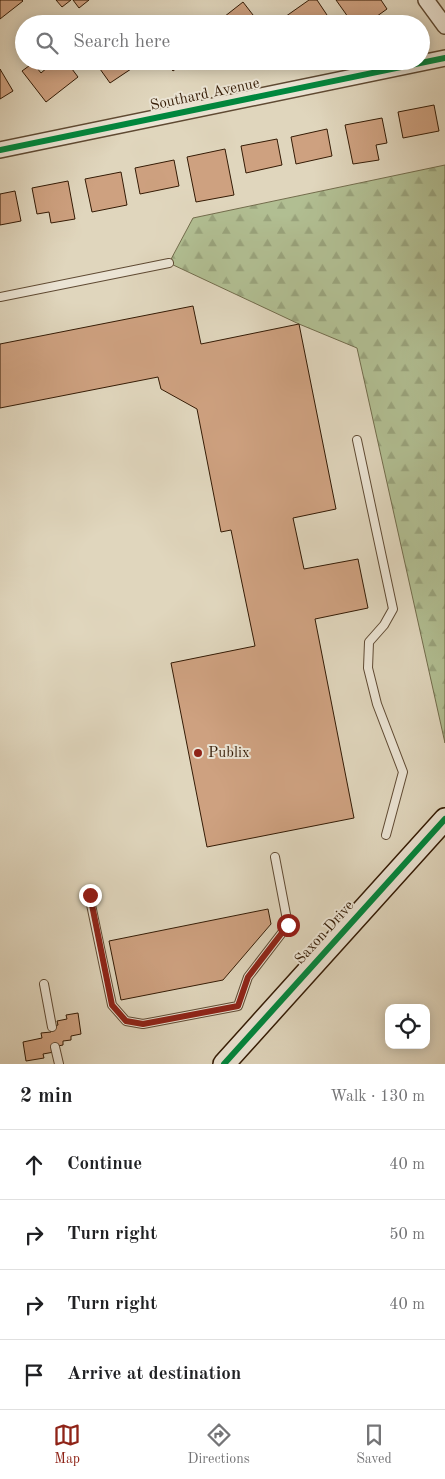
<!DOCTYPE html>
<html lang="en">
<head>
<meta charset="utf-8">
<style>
	:root { --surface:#fff; --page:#f2f2f2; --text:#202124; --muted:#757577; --line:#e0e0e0; --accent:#8f2418 }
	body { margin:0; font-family:"Old Standard TT",serif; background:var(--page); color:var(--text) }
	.controls { position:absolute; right:15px; bottom:15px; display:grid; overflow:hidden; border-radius:10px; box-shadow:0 2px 12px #0003 }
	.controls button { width:45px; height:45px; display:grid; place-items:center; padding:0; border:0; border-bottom:1px solid var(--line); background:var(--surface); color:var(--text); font:25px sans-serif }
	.stop { position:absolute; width:15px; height:15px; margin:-11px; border:4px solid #8f2418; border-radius:50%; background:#fff }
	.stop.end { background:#8f2418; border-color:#fff; box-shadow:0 1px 5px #0008 }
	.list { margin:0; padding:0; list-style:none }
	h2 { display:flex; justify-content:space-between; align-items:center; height:65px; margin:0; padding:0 20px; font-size:21px }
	h2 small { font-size:16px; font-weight:400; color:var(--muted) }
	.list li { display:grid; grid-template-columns:32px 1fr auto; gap:15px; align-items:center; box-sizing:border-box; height:70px; padding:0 20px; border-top:1px solid var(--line) }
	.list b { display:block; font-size:19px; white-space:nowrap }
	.list em { font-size:16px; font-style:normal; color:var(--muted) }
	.icon { flex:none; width:28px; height:28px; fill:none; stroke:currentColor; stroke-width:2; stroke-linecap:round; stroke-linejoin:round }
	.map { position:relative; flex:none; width:445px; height:1064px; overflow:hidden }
	.search { position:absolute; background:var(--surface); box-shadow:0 2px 12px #0003; left:15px; right:15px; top:15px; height:55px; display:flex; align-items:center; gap:12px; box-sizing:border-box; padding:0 18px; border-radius:28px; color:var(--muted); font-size:19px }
	.sheet { height:345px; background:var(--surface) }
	nav { display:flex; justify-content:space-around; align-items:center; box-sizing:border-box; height:70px; border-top:1px solid var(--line); background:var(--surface); font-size:14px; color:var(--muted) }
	nav a { display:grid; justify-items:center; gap:2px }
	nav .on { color:var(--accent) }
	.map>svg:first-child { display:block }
	.forest { fill:url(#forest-firs); stroke:#726c4c }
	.building { fill:#cea180; stroke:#341b05 }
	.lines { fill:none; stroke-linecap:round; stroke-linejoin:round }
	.lane-casing { stroke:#5f4a33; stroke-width:10 }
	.street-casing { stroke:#5f4a33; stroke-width:18 }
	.secondary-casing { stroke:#341b05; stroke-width:24 }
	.lane { stroke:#ebe4d4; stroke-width:8 }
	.street { stroke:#ebe4d4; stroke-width:15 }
	.secondary { stroke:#ebe4d4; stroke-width:21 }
	.cycleway-casing { stroke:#ebe4d4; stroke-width:9 }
	.cycleway { stroke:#00873e; stroke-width:6 }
	.route { stroke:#8f2418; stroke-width:6 }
	.poi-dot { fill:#8f2418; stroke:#ebe4d4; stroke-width:2 }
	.labels { text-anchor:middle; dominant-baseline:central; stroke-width:4; stroke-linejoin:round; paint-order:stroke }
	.street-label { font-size:15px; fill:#341b05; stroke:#ebe4d4 }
	.poi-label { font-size:15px; fill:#341b05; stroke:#ebe4d4; text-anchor:start }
</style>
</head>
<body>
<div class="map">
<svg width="445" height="1064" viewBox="0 0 445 1064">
	<defs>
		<pattern id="forest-firs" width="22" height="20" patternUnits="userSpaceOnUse" patternTransform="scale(1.25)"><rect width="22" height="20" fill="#b1be92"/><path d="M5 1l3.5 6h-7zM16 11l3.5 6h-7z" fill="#99a37c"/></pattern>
	</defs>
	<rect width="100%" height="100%" fill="#e0d6bd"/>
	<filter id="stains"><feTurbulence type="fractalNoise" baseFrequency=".004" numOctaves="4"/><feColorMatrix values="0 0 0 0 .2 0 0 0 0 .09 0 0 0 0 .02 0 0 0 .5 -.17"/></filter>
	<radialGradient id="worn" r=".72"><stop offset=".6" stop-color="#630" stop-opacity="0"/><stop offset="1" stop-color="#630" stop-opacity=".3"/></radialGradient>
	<path class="forest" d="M445 165V743L357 348 299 324 169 263 193 218Z"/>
	<path class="building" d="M0 0H22L23 1 0 19Z
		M56 0H71L62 7Z
		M73 0H89L79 8Z
		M309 0H317L331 21 327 24H285L282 19Z
		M336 0H381L387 9 366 24H353Z
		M243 2 260 24H215Z
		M184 17 189 24H175Z
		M55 61H66L78 77 46 102 22 71 33 63 41 73Z
		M135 61 137 65 110 83 95 62Z
		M165 61H186L173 71Z
		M0 69 13 91 0 99Z
		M434 105 439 131 403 138 398 112Z
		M382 118 387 143 376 145 379 160 353 164 345 125Z
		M327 129 332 156 296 164 291 137Z
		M277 139 282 165 246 173 241 146Z
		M225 149 234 195 196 202 187 157Z
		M174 160 179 186 140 194 135 168Z
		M121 172 127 205 92 212 85 179Z
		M68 181 75 219 51 223 49 212 37 214 32 188Z
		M15 191 21 221 0 225V194Z
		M193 306 201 344 299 324 336 509 293 518 304 569 358 559 368 608 315 619 354 818 207 847 171 663 255 646 231 530 221 532 197 409 161 389 158 377 0 408V344Z
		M268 909 271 924 223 980 121 1000 109 941Z
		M78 1013 81 1034 71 1036V1040L63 1041V1045L53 1047 54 1052 43 1054 44 1058 26 1061 23 1042 42 1038 41 1033 51 1032 50 1027 58 1025 57 1021 67 1019 66 1015Z"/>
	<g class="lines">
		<g class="lane-casing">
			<path id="lane" d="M0 297 169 263
				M357 440 393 609 384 625 369 642 368 668 377 704 403 772 386 835
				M89 895 112 1005 126 1021 143 1024 238 1006 248 977 288 925 275 857
				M44 984 52 1027
				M55 1047 59 1064"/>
		</g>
		<g class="street-casing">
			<path id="street" d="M426 0 445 26
				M0 150 445 58"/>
		</g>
		<g class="secondary-casing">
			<path id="secondary" d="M224 1064 445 819"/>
		</g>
		<use href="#lane" class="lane"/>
		<use href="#street" class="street"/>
		<use href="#secondary" class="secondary"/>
		<g class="cycleway-casing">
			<path id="cycleway" d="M0 150 445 58
				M224 1064 445 819"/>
		</g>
		<use href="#cycleway" class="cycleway"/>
	</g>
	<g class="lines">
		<path class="route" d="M90 895 112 1005 126 1021 143 1024 238 1006 248 977 288 925"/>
	</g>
	<circle class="poi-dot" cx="198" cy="753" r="5"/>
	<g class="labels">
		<g class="street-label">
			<text transform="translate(205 95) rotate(-12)">Southard Avenue</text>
			<text transform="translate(325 933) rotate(-48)">Saxon Drive</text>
		</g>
		<g class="poi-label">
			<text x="208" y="753">Publix</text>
		</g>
	</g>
	<rect width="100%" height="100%" filter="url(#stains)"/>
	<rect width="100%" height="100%" fill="url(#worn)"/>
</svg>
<div class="controls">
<button><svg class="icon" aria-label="locate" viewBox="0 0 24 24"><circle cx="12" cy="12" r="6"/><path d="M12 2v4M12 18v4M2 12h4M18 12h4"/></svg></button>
</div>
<div class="stop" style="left:288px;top:925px"></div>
<div class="stop end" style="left:90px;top:895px"></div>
<div class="search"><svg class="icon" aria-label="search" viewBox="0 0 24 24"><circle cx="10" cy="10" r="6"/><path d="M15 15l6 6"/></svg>Search here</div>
</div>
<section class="sheet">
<h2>2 min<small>Walk · 130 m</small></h2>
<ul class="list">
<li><svg class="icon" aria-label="ahead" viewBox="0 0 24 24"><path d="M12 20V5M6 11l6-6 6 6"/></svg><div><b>Continue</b></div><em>40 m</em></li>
<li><svg class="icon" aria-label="right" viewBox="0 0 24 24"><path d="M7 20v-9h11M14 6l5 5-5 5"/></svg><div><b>Turn right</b></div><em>50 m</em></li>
<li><svg class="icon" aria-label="right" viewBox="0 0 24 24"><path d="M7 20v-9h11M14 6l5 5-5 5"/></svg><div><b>Turn right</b></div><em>40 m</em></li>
<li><svg class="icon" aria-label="arrive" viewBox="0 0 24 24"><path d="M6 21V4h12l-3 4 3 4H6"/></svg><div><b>Arrive at destination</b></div></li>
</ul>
</section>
<nav>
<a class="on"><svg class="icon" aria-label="map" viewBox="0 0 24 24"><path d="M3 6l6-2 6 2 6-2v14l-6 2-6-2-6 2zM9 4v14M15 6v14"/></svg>Map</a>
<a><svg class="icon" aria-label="directions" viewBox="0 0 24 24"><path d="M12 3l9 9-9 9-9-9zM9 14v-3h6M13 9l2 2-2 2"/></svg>Directions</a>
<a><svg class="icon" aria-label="saved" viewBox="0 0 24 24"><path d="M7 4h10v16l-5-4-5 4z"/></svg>Saved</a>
</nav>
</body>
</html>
